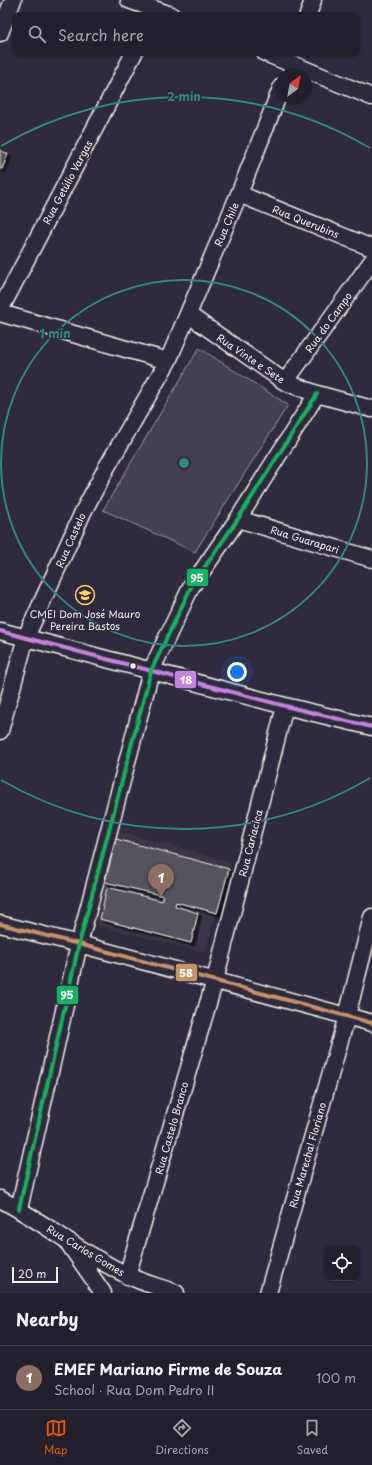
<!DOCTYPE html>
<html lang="en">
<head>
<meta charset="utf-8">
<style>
	:root { --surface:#23202e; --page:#2f2d3a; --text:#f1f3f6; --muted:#a3a3aa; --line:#403e4a; --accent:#ea580c }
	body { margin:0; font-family:"Playpen Sans",sans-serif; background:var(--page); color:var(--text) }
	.controls { position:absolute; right:12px; bottom:12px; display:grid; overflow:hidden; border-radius:8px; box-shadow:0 1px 3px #0004 }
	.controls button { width:36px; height:36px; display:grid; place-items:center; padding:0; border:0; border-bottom:1px solid var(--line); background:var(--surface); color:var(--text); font:20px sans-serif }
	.compass { position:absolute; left:276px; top:68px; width:36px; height:36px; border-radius:50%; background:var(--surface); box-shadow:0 1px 3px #0004; rotate:32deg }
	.scale { position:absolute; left:12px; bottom:10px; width:46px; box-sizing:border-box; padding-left:4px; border:2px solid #f4f1e8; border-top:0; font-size:11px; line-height:14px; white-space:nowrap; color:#f4f1e8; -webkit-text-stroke:3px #2f2a3d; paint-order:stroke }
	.you { position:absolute; left:237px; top:672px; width:14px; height:14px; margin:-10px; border:3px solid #fff; border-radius:50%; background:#1a73e8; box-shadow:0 0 0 6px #1a73e833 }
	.badge { display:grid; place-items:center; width:26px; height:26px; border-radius:50%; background:var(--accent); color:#fff; font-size:13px; font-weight:700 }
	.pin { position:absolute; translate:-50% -33px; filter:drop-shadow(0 1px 2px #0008) }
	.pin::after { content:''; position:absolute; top:21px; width:14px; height:12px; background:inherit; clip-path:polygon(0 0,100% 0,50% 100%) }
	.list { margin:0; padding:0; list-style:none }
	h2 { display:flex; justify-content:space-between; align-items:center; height:52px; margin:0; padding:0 16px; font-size:17px }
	h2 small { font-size:13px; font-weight:400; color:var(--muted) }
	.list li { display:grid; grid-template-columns:26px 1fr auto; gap:12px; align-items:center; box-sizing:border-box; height:64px; padding:0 16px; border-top:1px solid var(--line) }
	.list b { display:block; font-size:15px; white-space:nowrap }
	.list p { margin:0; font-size:13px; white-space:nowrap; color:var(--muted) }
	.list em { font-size:13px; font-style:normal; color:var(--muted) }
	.icon { flex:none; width:22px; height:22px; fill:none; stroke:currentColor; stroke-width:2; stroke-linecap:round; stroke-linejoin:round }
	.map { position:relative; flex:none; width:372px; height:1293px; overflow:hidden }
	.search { position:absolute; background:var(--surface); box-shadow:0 1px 3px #0004; left:12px; right:12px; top:12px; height:44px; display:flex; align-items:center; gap:10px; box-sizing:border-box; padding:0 14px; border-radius:8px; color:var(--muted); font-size:15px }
	.sheet { height:116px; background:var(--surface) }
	nav { display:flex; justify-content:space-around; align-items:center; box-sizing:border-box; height:56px; border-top:1px solid var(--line); background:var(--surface); font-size:11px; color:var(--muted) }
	nav a { display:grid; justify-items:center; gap:2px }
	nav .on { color:var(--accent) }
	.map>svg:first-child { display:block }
	.built { fill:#3b3647 }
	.green { fill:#454050; stroke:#9c989c }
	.building { fill:#56525f; stroke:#f4f1e8; filter:url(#shadow) }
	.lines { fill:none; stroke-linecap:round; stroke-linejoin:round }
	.minor-casing { stroke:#f4f1e8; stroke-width:19 }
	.minor { stroke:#2f2a3d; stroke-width:16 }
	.bus-1-casing { stroke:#2f2a3d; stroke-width:7 }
	.bus-2-casing { stroke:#2f2a3d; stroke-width:7 }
	.bus-3-casing { stroke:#2f2a3d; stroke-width:7 }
	.bus-1 { stroke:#c483df; stroke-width:4 }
	.bus-2 { stroke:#c7916a; stroke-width:4 }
	.bus-3 { stroke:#13b361; stroke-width:4 }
	.ring { fill:none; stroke:#318880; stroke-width:2 }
	.bus-dot { fill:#f4f1e8; stroke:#2f2a3d; stroke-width:1.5 }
	.labels { text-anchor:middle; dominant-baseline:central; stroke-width:3; stroke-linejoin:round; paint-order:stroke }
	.street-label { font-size:10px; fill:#f4f1e8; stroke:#2f2a3d }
	.poi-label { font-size:10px; fill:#f4f1e8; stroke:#2f2a3d }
	.centre { fill:#318880; stroke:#2f2a3d; stroke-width:2 }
	.ring-label { font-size:12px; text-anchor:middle; font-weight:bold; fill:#318880; stroke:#2f2a3d; stroke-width:3; stroke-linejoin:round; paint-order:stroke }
	.line-badge { stroke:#2f2a3d; stroke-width:1.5 }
	.badge-label { font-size:11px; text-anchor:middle; font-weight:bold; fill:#fff }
</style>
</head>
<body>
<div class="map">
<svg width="372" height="1293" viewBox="0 0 372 1293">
	<defs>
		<filter id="shadow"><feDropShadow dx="3.5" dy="3.5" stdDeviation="0" flood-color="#0009"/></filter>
	</defs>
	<rect width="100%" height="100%" fill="#2f2a3d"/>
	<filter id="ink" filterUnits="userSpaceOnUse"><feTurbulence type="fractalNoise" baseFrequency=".025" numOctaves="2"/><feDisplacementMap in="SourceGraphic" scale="8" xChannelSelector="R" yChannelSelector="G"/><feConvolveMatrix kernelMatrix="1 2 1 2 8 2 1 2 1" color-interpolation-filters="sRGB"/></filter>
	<g filter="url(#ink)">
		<path class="built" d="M118 831 231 862 206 950 204 952 99 926 96 918Z"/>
		<path class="green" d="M199 348 288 405 195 552 103 510Z"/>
		<path class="building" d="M0 150 8 154 2 169H0Z
			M116 839 229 869 217 913 176 902 175 906 198 913 191 943 100 919 107 887 162 901 164 896 105 882Z"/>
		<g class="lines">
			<g class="minor-casing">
				<path id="minor" d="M129 0 171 15
					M308 15 313 0
					M0 33 13 0
					M265 53 372 97
					M239 194 372 248
					M0 310 134 53
					M0 313 168 361
					M189 315 285 382 317 394 372 409
					M285 382 372 261
					M238 519 372 559
					M0 631 285 706 372 727
					M0 731 26 637 83 512 108 465 168 361 239 194 282 86
					M0 924 79 944 372 1023
					M0 1199C44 1222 82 1254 127 1275 142 1283 160 1287 176 1293
					M19 1209 79 944 151 671 191 587 238 519 317 394
					M69 1244 103 1293
					M127 1276 215 980 285 706
					M268 1293 347 1016 372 917"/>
			</g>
			<use href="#minor" class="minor"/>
			<g class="bus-1-casing">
				<path id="bus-1" d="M0 631 285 706 372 727"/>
			</g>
			<g class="bus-2-casing">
				<path id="bus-2" d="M0 924 79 944 372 1023"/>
			</g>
			<g class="bus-3-casing">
				<path id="bus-3" d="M19 1209 79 944 151 671 191 587 238 519 317 394"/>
			</g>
			<use href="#bus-1" class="bus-1"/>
			<use href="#bus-2" class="bus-2"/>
			<use href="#bus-3" class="bus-3"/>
		</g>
	</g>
	<g class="ring">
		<circle cx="184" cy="463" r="183"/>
		<path d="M370 778A366 366 0 0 1 1 780M1 146A366 366 0 0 1 370 148"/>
	</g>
	<defs>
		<g id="school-ring" transform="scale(1)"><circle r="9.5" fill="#2f2a3d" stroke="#ffd166" stroke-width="1.5"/><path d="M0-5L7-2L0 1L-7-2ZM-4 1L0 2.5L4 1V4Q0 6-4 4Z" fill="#ffd166"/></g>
	</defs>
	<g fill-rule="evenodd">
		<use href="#school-ring" x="85" y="595"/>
	</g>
	<circle class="bus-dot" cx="133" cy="666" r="3.5"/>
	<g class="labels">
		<g class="street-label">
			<text transform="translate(67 182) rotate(-62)">Rua Getúlio Vargas</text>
			<text transform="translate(306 221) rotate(22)">Rua Querubins</text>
			<text transform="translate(226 224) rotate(-67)">Rua Chile</text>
			<text transform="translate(328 322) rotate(-54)">Rua do Campo</text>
			<text transform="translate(251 358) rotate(34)">Rua Vinte e Sete</text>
			<text transform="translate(305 539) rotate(17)">Rua Guarapari</text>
			<text transform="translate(70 540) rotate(-66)">Rua Castelo</text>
			<text transform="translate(250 843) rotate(-76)">Rua Cariacica</text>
			<text transform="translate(171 1128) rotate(-74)">Rua Castelo Branco</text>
			<text transform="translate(307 1155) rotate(-74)">Rua Marechal Floriano</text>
			<text transform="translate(86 1250) rotate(31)">Rua Carlos Gomes</text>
		</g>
		<g class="poi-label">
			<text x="85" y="613">CMEI Dom José Mauro<tspan x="85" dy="12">Pereira Bastos</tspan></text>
		</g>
	</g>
	<circle cx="184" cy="463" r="6" class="centre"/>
	<g class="ring-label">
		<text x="184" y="101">2 min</text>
		<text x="55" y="338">1 min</text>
	</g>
	<g class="line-badge">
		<rect x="186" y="568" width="23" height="19" rx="4" fill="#13b361"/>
		<rect x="174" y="670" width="23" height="19" rx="4" fill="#c483df"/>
		<rect x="175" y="963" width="23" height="19" rx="4" fill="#c7916a"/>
		<rect x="56" y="985" width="23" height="20" rx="4" fill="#13b361"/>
	</g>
	<g class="badge-label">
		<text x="197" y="582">95</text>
		<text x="186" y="684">18</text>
		<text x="186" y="977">58</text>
		<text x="67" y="999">95</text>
	</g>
</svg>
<div class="controls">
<button><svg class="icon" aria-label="locate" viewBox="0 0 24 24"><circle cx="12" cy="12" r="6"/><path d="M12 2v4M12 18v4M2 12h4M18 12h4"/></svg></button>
</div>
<svg class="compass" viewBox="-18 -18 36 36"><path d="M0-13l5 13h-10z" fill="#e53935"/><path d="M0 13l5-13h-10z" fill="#a3a3aa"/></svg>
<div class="scale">20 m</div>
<div class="you"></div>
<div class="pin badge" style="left:161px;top:897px;background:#8d6e63">1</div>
<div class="search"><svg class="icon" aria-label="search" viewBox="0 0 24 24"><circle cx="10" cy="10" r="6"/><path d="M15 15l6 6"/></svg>Search here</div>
</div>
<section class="sheet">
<h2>Nearby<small></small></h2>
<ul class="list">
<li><span class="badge" style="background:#8d6e63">1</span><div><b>EMEF Mariano Firme de Souza</b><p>School · Rua Dom Pedro II</p></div><em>100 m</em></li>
</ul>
</section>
<nav>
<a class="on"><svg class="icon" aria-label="map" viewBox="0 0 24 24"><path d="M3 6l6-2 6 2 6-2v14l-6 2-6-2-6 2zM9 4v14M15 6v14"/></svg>Map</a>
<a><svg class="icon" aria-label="directions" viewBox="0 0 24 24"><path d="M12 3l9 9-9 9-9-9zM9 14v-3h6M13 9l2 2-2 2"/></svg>Directions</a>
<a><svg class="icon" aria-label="saved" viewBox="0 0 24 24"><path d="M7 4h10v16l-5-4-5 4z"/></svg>Saved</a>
</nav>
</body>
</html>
